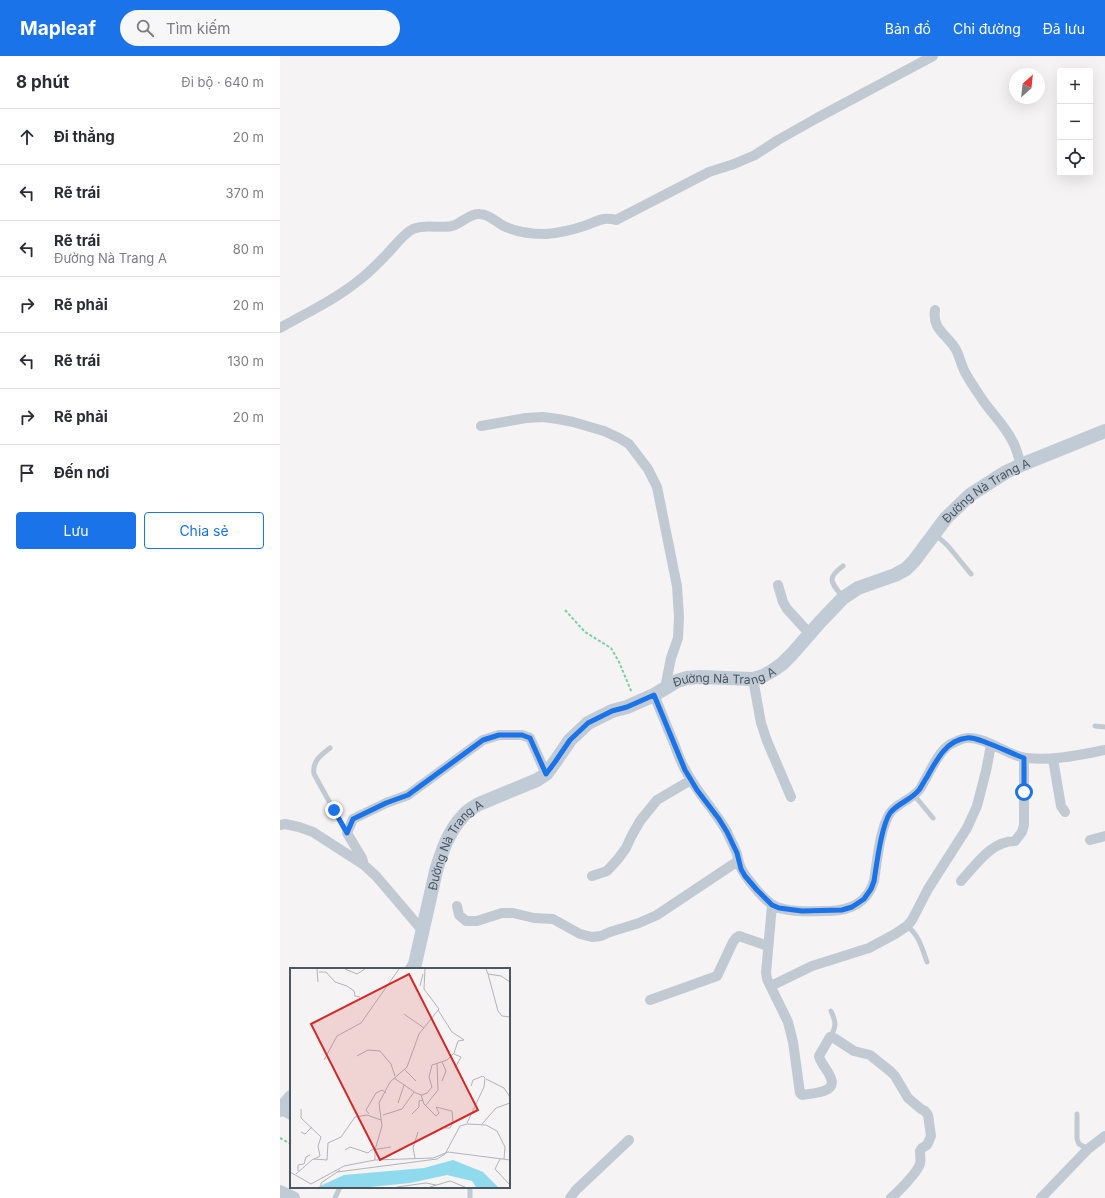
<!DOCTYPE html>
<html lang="vi">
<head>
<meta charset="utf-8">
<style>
	:root { --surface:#fff; --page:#f7f7f7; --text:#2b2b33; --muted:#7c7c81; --line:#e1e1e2; --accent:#1a73e8 }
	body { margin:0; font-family:Inter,sans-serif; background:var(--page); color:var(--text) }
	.controls { position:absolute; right:12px; top:12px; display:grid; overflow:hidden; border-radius:4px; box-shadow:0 4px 16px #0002 }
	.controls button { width:36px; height:36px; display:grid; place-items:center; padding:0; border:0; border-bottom:1px solid var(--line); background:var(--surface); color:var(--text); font:20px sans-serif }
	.compass { position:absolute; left:729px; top:12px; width:36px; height:36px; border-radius:50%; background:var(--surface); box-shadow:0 4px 16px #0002; rotate:27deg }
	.stop { position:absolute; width:12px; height:12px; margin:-9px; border:3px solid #1a73e8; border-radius:50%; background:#fff }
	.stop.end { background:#1a73e8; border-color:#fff; box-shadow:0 1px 4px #0008 }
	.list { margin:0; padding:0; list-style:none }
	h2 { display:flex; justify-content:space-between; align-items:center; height:52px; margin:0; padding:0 16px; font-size:17px }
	h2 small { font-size:13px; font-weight:400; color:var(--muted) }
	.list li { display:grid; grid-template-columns:26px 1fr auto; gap:12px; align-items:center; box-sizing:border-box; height:56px; padding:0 16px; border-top:1px solid var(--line) }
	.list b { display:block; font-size:15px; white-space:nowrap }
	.list p { margin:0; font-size:13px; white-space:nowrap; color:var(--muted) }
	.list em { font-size:13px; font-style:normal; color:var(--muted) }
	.actions { display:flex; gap:8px; padding:12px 16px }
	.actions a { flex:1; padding:9px 0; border:1px solid var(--accent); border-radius:4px; text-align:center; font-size:14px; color:var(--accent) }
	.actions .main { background:var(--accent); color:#fff }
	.icon { flex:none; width:22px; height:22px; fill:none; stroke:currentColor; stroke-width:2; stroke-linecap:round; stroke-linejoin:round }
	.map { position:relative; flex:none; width:825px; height:1142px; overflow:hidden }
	header { display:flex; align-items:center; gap:24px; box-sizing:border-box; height:56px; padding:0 20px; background:var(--accent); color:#fff }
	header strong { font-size:19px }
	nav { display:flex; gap:22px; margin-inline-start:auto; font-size:14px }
	.search { width:280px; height:36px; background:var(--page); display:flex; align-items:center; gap:10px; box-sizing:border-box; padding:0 14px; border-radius:22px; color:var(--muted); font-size:15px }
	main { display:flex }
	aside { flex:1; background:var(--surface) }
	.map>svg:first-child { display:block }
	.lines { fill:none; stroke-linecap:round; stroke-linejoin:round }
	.path { stroke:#7ad0a6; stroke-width:2; stroke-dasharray:3 2; stroke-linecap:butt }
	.lane { stroke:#c1cad2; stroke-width:5 }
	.street { stroke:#c1cad2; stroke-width:10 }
	.secondary { stroke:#c1cbd6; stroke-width:14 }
	.route { stroke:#1a73e8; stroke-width:5 }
	.labels { text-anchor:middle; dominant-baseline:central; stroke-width:3; stroke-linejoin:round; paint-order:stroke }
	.street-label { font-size:12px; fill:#4a5661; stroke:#fff }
	.inset-road { fill:none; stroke:#b1b4b9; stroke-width:1 }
	.view { fill:#d62828; fill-opacity:0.15; stroke:#d62828; stroke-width:2 }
	.inset-edge { fill:none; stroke:#4a5661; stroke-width:2 }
</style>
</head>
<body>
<header>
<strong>Mapleaf</strong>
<div class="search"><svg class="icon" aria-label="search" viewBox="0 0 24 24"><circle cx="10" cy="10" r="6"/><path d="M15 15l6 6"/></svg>Tìm kiếm</div>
<nav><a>Bản đồ</a><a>Chỉ đường</a><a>Đã lưu</a></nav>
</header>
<main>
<aside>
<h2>8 phút<small>Đi bộ · 640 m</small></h2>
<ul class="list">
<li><svg class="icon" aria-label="ahead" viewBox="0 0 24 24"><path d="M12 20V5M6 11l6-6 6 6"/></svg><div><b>Đi thẳng</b></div><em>20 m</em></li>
<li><svg class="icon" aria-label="left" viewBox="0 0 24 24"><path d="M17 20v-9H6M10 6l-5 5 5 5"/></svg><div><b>Rẽ trái</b></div><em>370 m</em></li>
<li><svg class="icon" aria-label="left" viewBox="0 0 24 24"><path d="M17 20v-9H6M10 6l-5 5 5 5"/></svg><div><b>Rẽ trái</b><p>Đường Nà Trang A</p></div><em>80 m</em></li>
<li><svg class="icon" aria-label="right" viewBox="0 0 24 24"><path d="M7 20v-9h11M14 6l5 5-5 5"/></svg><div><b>Rẽ phải</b></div><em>20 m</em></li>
<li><svg class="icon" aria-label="left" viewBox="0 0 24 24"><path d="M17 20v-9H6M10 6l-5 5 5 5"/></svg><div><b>Rẽ trái</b></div><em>130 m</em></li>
<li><svg class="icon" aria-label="right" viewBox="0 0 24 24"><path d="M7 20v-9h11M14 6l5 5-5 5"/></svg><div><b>Rẽ phải</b></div><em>20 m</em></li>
<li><svg class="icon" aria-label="arrive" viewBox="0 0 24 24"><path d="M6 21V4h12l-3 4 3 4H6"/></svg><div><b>Đến nơi</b></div></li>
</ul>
<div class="actions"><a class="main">Lưu</a><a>Chia sẻ</a></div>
</aside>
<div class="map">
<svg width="825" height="1142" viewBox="0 0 825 1142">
	<rect width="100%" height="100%" fill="#f5f3f3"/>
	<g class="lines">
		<path class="path" d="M285 554 305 576 331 592 339 606 352 637
			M0 1082 11 1088"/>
		<path class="lane" d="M655 478 668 490 691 518
			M563 510C545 523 552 527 563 541
			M815 670 825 671
			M50 692C41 699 32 705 34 718L66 776
			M634 739 653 762
			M627 870C639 879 642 892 647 906
			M550 981C557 970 556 966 551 955
			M797 1058V1083L799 1088 808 1093
			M55 1142 60 1131
			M190 1142V1131"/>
		<path class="street" d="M655 254C652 273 666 278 675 292 680 300 681 310 686 318 691 327 698 337 704 346 715 361 726 371 734 388 737 395 739 402 741 409
			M0 272C26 257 55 244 78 225 89 217 98 207 107 198 114 191 124 177 133 173 147 167 162 174 175 169 184 165 191 157 200 158 208 158 215 165 222 169 235 176 251 178 266 178 279 177 292 174 304 170 317 166 322 160 336 164L429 116 454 108 475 99 498 84 537 62 653 0
			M201 370 246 362 263 361 278 363 293 366 324 375 339 382 349 388 368 413 377 431 397 530 399 561 398 582 391 602 385 632
			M498 529 503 546 507 553 529 577
			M473 623 481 667 487 685 511 741
			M374 639C381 656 388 673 395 690 398 698 401 707 406 715 417 737 435 754 447 776 450 783 454 790 457 798 458 803 459 808 461 812 466 822 483 843 493 849 505 857 535 855 550 855 571 854 587 847 594 825 597 806 600 772 610 757 617 747 631 744 639 734 642 731 643 727 645 724 652 712 658 697 669 689 675 686 683 681 689 682 708 682 728 700 746 702 773 705 799 699 825 694
			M773 703 781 750 785 756
			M0 769 5 768 19 771 33 776 84 809 96 820 142 874
			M810 784 825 780
			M84 809 82 802 67 777 73 763 106 747 128 739 203 684 219 679H242L250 682 266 718
			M312 820 327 815 338 803 346 792 351 781 360 765 377 744 411 724
			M681 825C696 809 711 785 735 785L742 776 744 769V702
			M492 849 486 917 487 923 508 966 513 986 520 1037 522 1039C533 1037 559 1037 550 1020 547 1013 541 1008 539 1000L550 981 554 982 574 995 590 999 610 1015 615 1020 628 1042 641 1053 645 1055 648 1059 651 1080 647 1089 642 1092 640 1095C640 1099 641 1104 640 1108 637 1117 618 1136 611 1142
			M177 850 179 859 186 865H197L222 857H233L254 862 273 863 300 878 312 881 321 880 330 876 359 867 377 859 458 805
			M491 930 532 910 589 892 615 878 627 870 632 864 648 833 687 772 697 750 706 715 711 689
			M370 944 437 920 453 886 456 882 459 880 488 890
			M0 1053 11 1059
			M290 1142 296 1134 349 1084
			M761 1142 808 1093 825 1080"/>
		<g class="secondary">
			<path id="s1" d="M132 913 135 908 156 815C162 795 169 774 184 759 188 754 194 751 199 748L257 724 266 718 275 706 290 684 308 667 332 655 347 651 374 639 397 625 407 622 420 621 473 623 483 620 492 615 502 608 512 598 540 566 563 542 578 532 615 519 626 513 634 505 666 462 690 439 726 416 741 409 825 375"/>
			<path d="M0 1054 11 1041"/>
			<path d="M0 1136 13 1142"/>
		</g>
	</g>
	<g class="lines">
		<path class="route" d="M54 754 67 777 73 763 106 747 128 739 203 684 219 679H242L250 682 266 718 275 706 290 684 308 667 332 655 347 651 374 639 405 714 417 734 439 763 447 776 457 797 461 813 465 820 477 834 492 849 499 852 522 855 562 854 572 851 584 843 591 833 594 825C597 807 601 771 610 757 618 747 631 744 639 734 642 730 644 725 647 721 656 705 666 684 687 682 697 680 732 698 744 702V736"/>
	</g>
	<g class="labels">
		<g class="street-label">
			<text stroke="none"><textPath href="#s1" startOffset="805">Đường Nà Trang A</textPath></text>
			<text stroke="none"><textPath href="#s1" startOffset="470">Đường Nà Trang A</textPath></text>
			<text stroke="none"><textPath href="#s1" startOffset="134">Đường Nà Trang A</textPath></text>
		</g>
	</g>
	<g transform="translate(10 912)">
		<rect width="220" height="220" fill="#f5f3f3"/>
		<path d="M163 192 193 204 208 219H186L182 213 157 207 120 215 80 219H28L54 207 134 200Z" fill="#90daee"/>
		<path class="inset-road" d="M27 1 28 14M55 1 67 6 75 1M196 1 198 6 211 8 220 14M29 4H36L45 14 57 18 64 23 65 28 70 29M198 6 208 43 212 48 220 49M130 18 133 6M114 46 134 60M164 86 171 89 165 100M67 88 78 82 90 83 101 96 105 108M34 92 47 68 71 55 109 1M115 102 126 113M104 110 126 125 132 127 137 125 142 119 139 109 142 97 157 92 164 85 168 73 174 72 162 64 148 42M196 111 214 120 220 129M152 113 156 103 152 94M131 127 134 136 146 148 149 145 146 139 162 143 163 154 160 160H155M108 135 114 117M136 137 148 122 147 95M11 141V150L31 169 28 178 30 188 24 191M79 146 76 142 86 125 92 122 96 125M122 146 129 139V133L133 132M93 147 112 141 124 124M177 155 194 119 195 110 193 108 183 112 181 118M192 156 206 140 220 135M11 164 15 166 22 159M55 182 60 179 78 185 81 182 101 179M125 190 123 180 128 164M210 191 205 201 220 217M85 192V182L92 158 89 135 100 114 117 99 129 66 149 41 134 21 135 1M8 203V197L14 196 16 189 20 187M0 204 21 216 54 198 85 192 143 190 158 184 220 192M47 204 147 191 155 186 170 158 177 156 196 157 207 163 215 179 214 191M6 206 23 191 37 192 38 175 51 169 65 149 77 147 91 152M31 219V215L50 202M107 219 136 215 146 217M140 219 160 213 175 219"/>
		<path class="view" d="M119 6 188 142 90 192 21 56Z"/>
		<rect width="220" height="220" class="inset-edge"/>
	</g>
</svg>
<div class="controls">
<button>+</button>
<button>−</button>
<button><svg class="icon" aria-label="locate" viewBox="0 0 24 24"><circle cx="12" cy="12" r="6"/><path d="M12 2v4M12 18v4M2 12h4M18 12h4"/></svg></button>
</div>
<svg class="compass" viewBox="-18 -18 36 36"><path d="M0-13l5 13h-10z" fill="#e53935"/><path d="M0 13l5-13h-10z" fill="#7c7c81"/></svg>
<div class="stop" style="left:744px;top:736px"></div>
<div class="stop end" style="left:54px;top:754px"></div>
</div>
</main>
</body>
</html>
